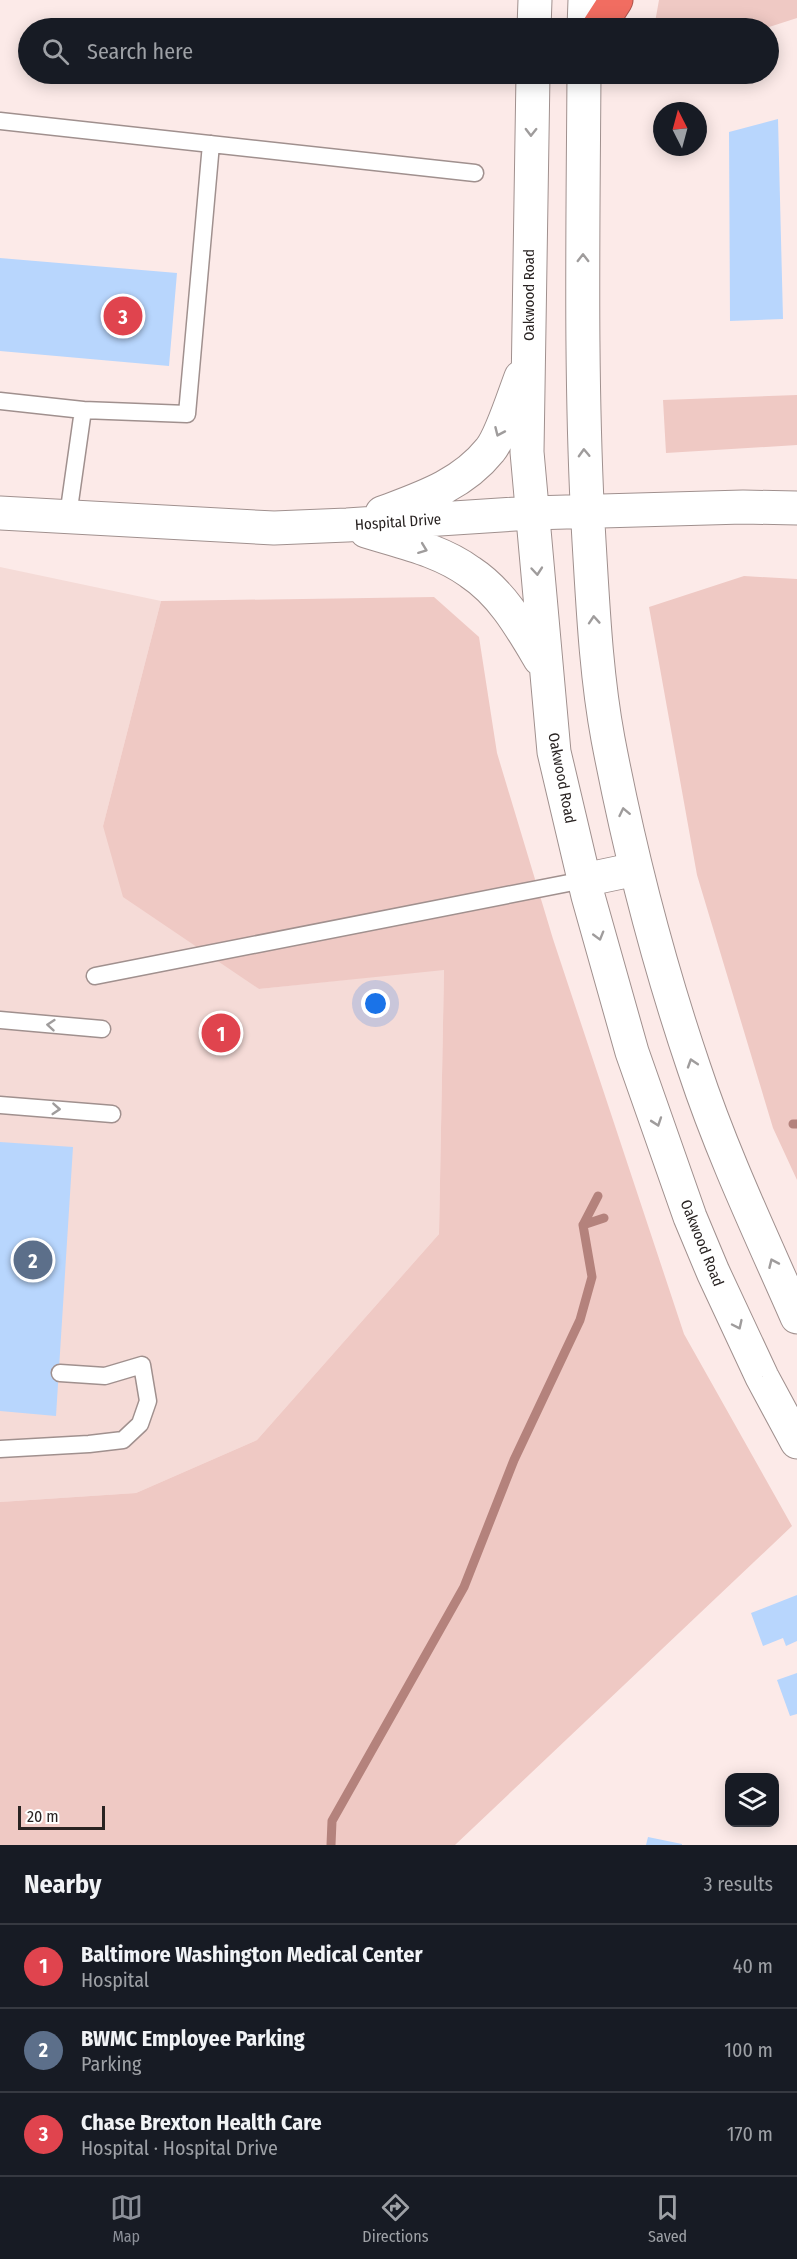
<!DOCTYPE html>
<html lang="en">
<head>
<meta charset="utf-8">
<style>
	:root { --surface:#171b24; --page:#20242c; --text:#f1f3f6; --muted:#9ea1a6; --line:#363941; --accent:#8c9099 }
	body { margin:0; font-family:"Fira Sans Condensed",sans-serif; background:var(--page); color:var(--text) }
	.controls { position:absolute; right:18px; bottom:18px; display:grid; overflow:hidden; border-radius:12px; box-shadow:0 3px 15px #0003 }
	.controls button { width:54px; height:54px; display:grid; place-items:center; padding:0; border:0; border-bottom:2px solid var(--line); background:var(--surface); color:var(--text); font:30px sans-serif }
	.compass { position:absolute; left:653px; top:102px; width:54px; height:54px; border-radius:50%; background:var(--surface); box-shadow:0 3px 15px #0003; rotate:354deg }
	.scale { position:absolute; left:18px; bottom:15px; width:87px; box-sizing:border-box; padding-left:6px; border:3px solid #292322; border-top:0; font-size:16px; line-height:21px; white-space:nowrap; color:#292322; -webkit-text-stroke:4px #fff; paint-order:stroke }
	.you { position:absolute; left:376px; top:1004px; width:21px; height:21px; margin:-15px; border:4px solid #fff; border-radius:50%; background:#1a73e8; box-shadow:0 0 0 9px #1a73e833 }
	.badge { display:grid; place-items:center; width:39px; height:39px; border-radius:50%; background:var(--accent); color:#fff; font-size:20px; font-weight:700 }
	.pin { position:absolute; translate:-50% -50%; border:3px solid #fff; box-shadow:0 2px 6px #0006 }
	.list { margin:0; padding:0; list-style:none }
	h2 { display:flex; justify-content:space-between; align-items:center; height:78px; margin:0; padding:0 24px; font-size:26px }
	h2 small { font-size:20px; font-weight:400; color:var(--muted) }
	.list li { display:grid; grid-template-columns:39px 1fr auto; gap:18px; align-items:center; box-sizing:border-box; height:84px; padding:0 24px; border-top:2px solid var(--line) }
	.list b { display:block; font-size:22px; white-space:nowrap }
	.list p { margin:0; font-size:20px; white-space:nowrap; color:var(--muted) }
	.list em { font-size:20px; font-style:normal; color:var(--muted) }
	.icon { flex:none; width:33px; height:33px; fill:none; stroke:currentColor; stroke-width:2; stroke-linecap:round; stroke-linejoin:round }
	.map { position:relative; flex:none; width:797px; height:1845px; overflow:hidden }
	.search { position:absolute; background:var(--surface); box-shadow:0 3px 15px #0003; left:18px; right:18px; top:18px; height:66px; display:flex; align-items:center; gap:15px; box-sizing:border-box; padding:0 21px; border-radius:33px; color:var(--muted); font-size:22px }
	.sheet { height:330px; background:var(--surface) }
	nav { display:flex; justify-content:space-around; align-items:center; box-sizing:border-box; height:84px; border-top:2px solid var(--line); background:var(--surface); font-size:16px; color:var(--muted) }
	nav a { display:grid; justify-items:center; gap:3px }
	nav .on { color:var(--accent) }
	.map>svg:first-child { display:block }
	.built { fill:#f5dbd7 }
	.green { fill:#efc9c4 }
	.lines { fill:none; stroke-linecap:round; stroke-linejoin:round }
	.stream { stroke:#b4827c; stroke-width:9 }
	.building { fill:#b8d6fd }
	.service-casing { stroke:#a0908e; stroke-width:19 }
	.tertiary-casing { stroke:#a0908e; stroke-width:35 }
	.motorway-casing { stroke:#ab534b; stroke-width:35 }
	.service { stroke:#fff; stroke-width:16 }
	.tertiary { stroke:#fff; stroke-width:33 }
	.motorway { stroke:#f16d61; stroke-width:33 }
	.oneway { stroke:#9f9c9c }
	.labels { text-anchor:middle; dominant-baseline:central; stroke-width:5; stroke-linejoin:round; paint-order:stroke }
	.street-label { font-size:15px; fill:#292322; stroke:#fff }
</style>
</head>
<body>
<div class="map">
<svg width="797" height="1845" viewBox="0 0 797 1845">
	<rect width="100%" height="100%" fill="#fceae8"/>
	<path class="built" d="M0 567 161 601 103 826 259 989 444 969 439 1234 257 1440 136 1493 0 1502Z"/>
	<path class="green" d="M659 0H797V18L766 28H654Z
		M797 395V445L666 453 663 400Z
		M744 576 797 579V1180L773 1128 697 875 649 607Z
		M434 597 479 637 497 753 553 939 684 1334 792 1526 455 1845H0V1502L136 1493 257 1440 439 1234 444 970 259 989 123 897 103 826 161 601Z"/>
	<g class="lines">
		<path class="stream" d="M793 1124H797
			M583 1225 598 1196
			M331 1845 332 1821 464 1587 514 1460 580 1320 592 1277 583 1225 604 1218"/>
	</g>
	<path class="building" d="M778 119 783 319 730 321 729 132Z
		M0 258 177 273 169 366 0 351Z
		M0 1142 73 1147 56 1416 0 1411Z
		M797 1595V1641L786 1646 783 1638 763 1646 751 1613Z
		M797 1673V1714L790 1716 777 1680Z
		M648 1837 682 1844V1845H646Z"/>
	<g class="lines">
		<g class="service-casing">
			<path id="service" d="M0 121 475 173
				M0 401 83 410 187 414 211 144
				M68 516 83 410
				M95 976 584 880
				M0 1020 102 1029
				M0 1105 112 1114
				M0 1449 89 1444 123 1440 140 1424 148 1401 142 1365 105 1376 60 1373"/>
		</g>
		<g class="tertiary-casing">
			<path id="tertiary" d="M534 28 535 0
				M584 28 585 0
				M533 74 527 452 554 752 588 896 632 1052 690 1217 713 1272 762 1377 797 1442
				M584 74C583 230 580 386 589 541 593 607 596 674 608 739 629 849 658 962 694 1068 722 1153 761 1235 797 1317
				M0 513 274 528 347 525 531 513 743 507 797 508
				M382 513C422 498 462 485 490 450 501 437 514 395 521 377
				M366 531C401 542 440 550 470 572 502 593 521 627 540 659
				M584 880 636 869"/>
		</g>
		<g class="motorway-casing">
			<path id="motorway" d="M598 28 616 0"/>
		</g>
		<use href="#service" class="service"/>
		<use href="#tertiary" class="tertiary"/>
		<use href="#motorway" class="motorway"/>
	</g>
	<defs><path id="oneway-chevron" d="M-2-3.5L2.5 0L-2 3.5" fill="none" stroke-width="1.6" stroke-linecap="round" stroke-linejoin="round" transform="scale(1.5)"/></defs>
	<g class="oneway">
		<use href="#oneway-chevron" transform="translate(531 132) rotate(91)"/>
		<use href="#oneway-chevron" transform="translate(583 258) rotate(-90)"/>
		<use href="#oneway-chevron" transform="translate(499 432) rotate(114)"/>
		<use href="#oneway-chevron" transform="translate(584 453) rotate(-92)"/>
		<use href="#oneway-chevron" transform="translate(423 549) rotate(21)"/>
		<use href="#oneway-chevron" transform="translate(537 571) rotate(85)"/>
		<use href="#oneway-chevron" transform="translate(594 620) rotate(-94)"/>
		<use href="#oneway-chevron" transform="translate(624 812) rotate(-102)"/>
		<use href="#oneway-chevron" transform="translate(599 936) rotate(74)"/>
		<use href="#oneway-chevron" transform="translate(51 1025) rotate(-175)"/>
		<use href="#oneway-chevron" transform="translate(692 1063) rotate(-108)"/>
		<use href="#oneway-chevron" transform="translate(56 1109) rotate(4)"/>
		<use href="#oneway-chevron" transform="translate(657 1122) rotate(71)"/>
		<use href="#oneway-chevron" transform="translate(773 1263) rotate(-114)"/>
		<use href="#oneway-chevron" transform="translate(738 1325) rotate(65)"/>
	</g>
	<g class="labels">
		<g class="street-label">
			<text transform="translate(529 295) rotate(-90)">Oakwood Road</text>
			<text transform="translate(398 522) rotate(-4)">Hospital Drive</text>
			<text transform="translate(562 778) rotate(79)">Oakwood Road</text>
			<text transform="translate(702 1243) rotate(68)">Oakwood Road</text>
		</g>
	</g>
</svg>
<div class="controls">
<button><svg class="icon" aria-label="layers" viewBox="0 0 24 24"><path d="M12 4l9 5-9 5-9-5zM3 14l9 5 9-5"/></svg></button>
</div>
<svg class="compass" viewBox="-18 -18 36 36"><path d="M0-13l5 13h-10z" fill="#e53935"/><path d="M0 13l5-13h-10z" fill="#9ea1a6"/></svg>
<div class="scale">20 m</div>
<div class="you"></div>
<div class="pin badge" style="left:221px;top:1033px;background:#e0444e">1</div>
<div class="pin badge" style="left:33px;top:1260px;background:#5c6f8a">2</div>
<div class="pin badge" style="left:123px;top:316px;background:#e0444e">3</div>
<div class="search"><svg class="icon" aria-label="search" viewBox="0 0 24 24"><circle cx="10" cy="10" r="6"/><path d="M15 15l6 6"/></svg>Search here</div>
</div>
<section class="sheet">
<h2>Nearby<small>3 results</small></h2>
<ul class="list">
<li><span class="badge" style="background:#e0444e">1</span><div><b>Baltimore Washington Medical Center</b><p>Hospital</p></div><em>40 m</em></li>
<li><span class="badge" style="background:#5c6f8a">2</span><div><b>BWMC Employee Parking</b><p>Parking</p></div><em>100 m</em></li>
<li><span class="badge" style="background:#e0444e">3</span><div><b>Chase Brexton Health Care</b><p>Hospital · Hospital Drive</p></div><em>170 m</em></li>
</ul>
</section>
<nav>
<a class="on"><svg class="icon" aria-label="map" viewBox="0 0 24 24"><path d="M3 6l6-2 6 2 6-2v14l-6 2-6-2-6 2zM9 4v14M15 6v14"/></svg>Map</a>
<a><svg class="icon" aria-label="directions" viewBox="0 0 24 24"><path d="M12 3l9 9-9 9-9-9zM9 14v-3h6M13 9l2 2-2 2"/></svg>Directions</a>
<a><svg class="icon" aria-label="saved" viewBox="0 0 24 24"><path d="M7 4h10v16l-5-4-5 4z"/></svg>Saved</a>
</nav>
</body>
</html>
